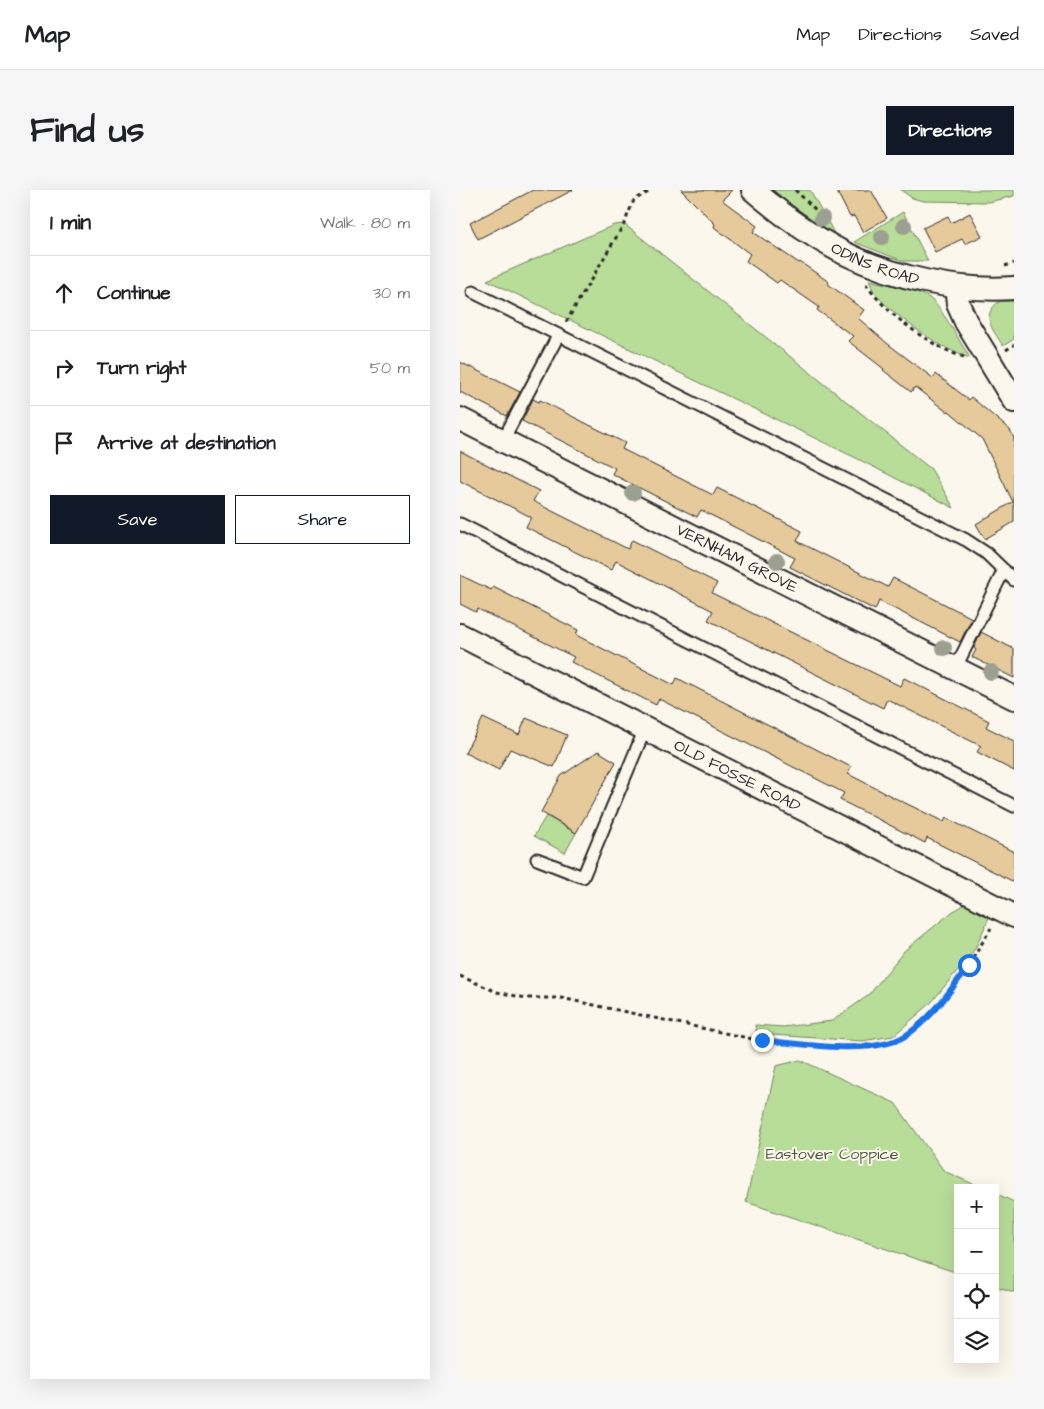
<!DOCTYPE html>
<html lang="en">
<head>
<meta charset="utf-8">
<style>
	:root { --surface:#fff; --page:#f6f6f6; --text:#202124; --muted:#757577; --line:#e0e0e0; --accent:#111827 }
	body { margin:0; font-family:"Architects Daughter",sans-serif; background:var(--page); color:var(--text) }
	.controls { position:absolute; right:15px; bottom:15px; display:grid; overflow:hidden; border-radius:0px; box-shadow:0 5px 20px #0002 }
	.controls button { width:45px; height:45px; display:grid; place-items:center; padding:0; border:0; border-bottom:1px solid var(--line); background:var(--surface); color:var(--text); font:25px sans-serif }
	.stop { position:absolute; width:15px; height:15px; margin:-11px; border:4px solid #1a73e8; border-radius:50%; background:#fff }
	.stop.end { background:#1a73e8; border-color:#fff; box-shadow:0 1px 5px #0008 }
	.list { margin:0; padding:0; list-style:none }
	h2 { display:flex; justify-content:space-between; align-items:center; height:65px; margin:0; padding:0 20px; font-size:21px }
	h2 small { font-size:16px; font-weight:400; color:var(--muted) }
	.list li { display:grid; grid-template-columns:32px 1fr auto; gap:15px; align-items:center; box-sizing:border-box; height:75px; padding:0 20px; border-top:1px solid var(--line) }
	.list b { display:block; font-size:19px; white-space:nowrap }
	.list em { font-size:16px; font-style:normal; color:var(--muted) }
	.actions { display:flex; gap:10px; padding:15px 20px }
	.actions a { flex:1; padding:11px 0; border:1px solid var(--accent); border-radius:0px; text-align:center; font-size:18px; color:var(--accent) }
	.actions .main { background:var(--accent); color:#fff }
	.icon { flex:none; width:28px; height:28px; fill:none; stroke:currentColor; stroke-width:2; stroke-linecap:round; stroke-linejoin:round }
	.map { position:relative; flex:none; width:554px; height:1189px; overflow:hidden; border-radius:0px }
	header { display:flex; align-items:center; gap:30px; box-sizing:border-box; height:70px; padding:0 25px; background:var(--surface); border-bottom:1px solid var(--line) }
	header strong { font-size:24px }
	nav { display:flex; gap:28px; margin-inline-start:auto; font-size:18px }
	.intro { display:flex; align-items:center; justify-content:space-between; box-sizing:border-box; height:120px; padding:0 30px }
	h1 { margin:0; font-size:35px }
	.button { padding:12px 22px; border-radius:0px; background:var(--accent); color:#fff; font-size:18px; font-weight:700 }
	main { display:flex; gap:30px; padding:0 30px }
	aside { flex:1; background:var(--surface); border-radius:0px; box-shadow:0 5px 20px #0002 }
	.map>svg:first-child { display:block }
	.green { fill:#b8dd98; stroke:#728462 }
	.building { fill:#e7ca9b; stroke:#2b2b2b }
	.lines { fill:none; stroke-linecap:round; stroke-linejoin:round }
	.service-casing { stroke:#2b2b2b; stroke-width:15 }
	.minor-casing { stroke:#2b2b2b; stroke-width:26 }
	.path { stroke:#2b2b2b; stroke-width:3; stroke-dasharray:4 4; stroke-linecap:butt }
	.service { stroke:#fbf7ec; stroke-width:11 }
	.minor { stroke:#fbf7ec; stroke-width:22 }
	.tree { fill:#9ca091 }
	.route { stroke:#1a73e8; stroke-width:6 }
	.labels { text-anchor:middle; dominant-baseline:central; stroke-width:4; stroke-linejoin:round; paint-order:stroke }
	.street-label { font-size:16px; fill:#2b2b2b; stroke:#fbf7ec }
	.park-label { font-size:16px; fill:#4e5846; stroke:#fbf7ec }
</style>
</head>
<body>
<header>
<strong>Map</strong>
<nav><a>Map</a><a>Directions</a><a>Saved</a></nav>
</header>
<div class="intro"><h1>Find us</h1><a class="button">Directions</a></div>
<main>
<aside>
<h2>1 min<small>Walk · 80 m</small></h2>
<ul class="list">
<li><svg class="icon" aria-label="ahead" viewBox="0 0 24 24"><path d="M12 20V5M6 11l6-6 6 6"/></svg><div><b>Continue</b></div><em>30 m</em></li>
<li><svg class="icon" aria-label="right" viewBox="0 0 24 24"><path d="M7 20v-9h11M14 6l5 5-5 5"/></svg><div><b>Turn right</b></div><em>50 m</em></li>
<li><svg class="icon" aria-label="arrive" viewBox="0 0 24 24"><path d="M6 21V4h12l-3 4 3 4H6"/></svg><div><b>Arrive at destination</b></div></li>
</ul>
<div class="actions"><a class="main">Save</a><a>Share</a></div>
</aside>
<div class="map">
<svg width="554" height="1189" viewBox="0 0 554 1189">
	<rect width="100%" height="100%" fill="#fbf7ec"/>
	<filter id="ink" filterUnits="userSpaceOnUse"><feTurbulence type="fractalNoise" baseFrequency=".02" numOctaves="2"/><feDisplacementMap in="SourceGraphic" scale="10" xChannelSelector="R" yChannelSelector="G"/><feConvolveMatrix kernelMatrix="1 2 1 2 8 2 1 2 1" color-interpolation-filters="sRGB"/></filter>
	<g filter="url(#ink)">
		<path class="green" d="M309 0H350L378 50Z
			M441 0H554V6L528 12 463 11 452 8Z
			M443 22 468 71H443L394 52Z
			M164 34 471 279 494 318 394 267 27 90 154 35Z
			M409 90C428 95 451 98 468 107 480 114 501 154 510 168 482 160 438 128 418 107 414 103 411 95 409 90Z
			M540 111H554V149L543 156C533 139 519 126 540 111Z
			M86 626 116 643 105 663 74 646Z
			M509 712 531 723 515 759 471 813 433 846 402 851 297 844 295 835 323 837 372 831 409 805 444 761 492 722Z
			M340 870 435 913 484 981 522 998H498V1083L286 1012 316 876Z
			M535 1003 554 1012V1102L535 1096Z"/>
		<path class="building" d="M73 0H113L18 49 10 33Z
			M221 0H272L262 10 297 36 293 42 339 73 340 72 369 92 368 94 404 120 398 128 428 154 473 188 476 184 509 210 511 207 550 240 554 248V332L525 349 516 334 553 312 522 249 489 221 487 222 455 197 451 202 423 180 424 179 388 151 393 146 357 120 359 117 320 90 317 93 286 71 290 64 254 37 255 34Z
			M376 0H411L427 28 403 42 394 26 390 27Z
			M510 23 522 46 505 54 502 49 475 62 463 38 488 26 491 33Z
			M0 172 60 202 47 226 0 202Z
			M73 209 79 212 80 210 165 253 162 259 253 305 257 298 342 341 337 351 428 397 433 388 512 428 500 452 419 411 415 420 330 377 335 368 241 320 237 327 152 284 155 278 62 231Z
			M0 261 79 301 73 311 92 321 168 359 172 350 257 393 252 403 288 421 440 496 444 488 529 531 526 537 554 551V581L517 562 521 556 427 509 423 518 248 430 253 421 156 371 151 380 66 337 71 327 0 291Z
			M0 385 31 400 33 397 118 440 116 445 214 495 217 488 391 577 388 584 435 608 484 632 486 628 554 662V692L467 648 465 653 380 610 384 603 351 586 199 509 196 515 111 472 114 467 18 419 16 422 0 414Z
			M521 442 554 459V488L512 467 516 460 514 458Z
			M23 528 59 545 66 528 107 545 94 577 50 559 39 580 5 563Z
			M138 561 156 572 116 643 81 622 101 586Z"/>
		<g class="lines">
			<g class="service-casing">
				<path id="service" d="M13 102 506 350 526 363 554 390
					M43 250 98 146
					M0 334 554 616
					M495 479 544 380
					M77 669 123 687 185 539"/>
			</g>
			<g class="minor-casing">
				<g id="minor">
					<path id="s1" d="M293 0C321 24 351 46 384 63 435 88 497 102 554 98"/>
					<path d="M496 97 498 114 506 132 554 211"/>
					<path id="s2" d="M0 229 554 508"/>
					<path id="s3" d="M0 445 554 726"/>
				</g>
			</g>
			<path class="path" d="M335 0 356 20
				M545 76 554 73
				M406 94C424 122 472 158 504 167
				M106 132 164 34 174 10 192 0
				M546 160 554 155
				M0 786 37 802 66 808H101L302 851 375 857H414L445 847 476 820 509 775 531 738"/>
			<use href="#service" class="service"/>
			<use href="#minor" class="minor"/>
		</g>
		<g class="tree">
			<circle cx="362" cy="28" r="8"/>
			<circle cx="444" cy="36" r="8"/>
			<circle cx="422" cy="47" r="8"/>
			<circle cx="173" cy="303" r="8"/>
			<circle cx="317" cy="371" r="8"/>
			<circle cx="484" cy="458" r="8"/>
			<circle cx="531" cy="482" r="8"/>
		</g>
	</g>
	<g class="lines" filter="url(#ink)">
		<path class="route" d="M302 850C339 854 414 866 445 846 473 828 490 801 509 775"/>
	</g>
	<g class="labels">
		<g class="street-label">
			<text stroke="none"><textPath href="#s1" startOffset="144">ODINS ROAD</textPath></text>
			<text stroke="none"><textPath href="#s2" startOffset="310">VERNHAM GROVE</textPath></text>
			<text stroke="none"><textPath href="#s3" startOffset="311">OLD FOSSE ROAD</textPath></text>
		</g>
		<g class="park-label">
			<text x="372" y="964">Eastover Coppice</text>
		</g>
	</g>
</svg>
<div class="controls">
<button>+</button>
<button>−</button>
<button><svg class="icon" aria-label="locate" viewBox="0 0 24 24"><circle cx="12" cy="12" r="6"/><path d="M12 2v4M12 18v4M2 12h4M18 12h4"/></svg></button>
<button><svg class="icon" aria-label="layers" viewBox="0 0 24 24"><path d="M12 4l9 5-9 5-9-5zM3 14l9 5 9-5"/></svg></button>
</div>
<div class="stop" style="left:509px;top:775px"></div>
<div class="stop end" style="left:302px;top:850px"></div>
</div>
</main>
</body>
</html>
